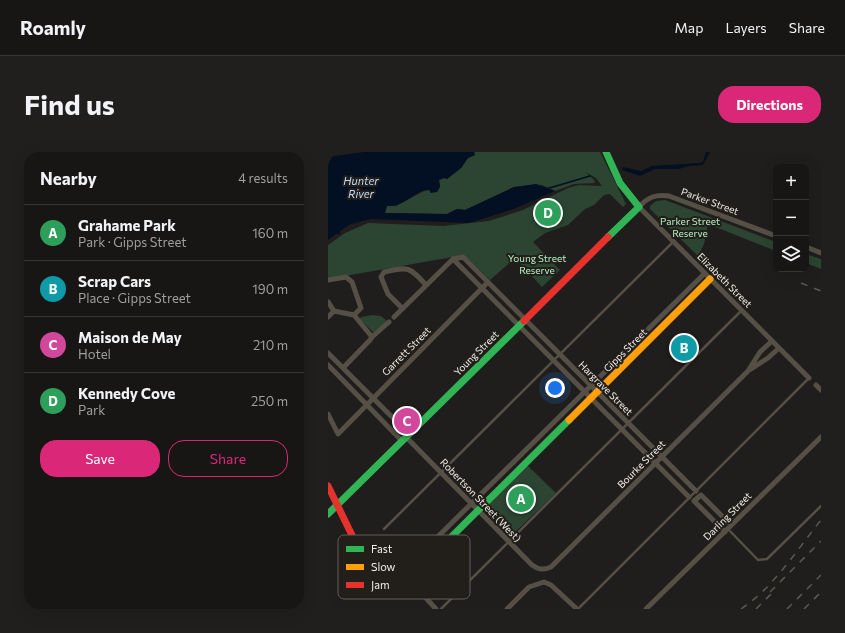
<!DOCTYPE html>
<html lang="en">
<head>
<meta charset="utf-8">
<style>
	:root { --surface:#181615; --page:#211f1e; --text:#f1f3f6; --muted:#9f9fa0; --line:#363534; --accent:#db2777 }
	body { margin:0; font-family:Commissioner,sans-serif; background:var(--page); color:var(--text) }
	.controls { position:absolute; right:12px; top:12px; display:grid; overflow:hidden; border-radius:8px; box-shadow:0 4px 16px #0002 }
	.controls button { width:36px; height:36px; display:grid; place-items:center; padding:0; border:0; border-bottom:1px solid var(--line); background:var(--surface); color:var(--text); font:20px sans-serif }
	.you { position:absolute; left:227px; top:236px; width:14px; height:14px; margin:-10px; border:3px solid #fff; border-radius:50%; background:#1a73e8; box-shadow:0 0 0 6px #1a73e833 }
	.badge { display:grid; place-items:center; width:26px; height:26px; border-radius:50%; background:var(--accent); color:#fff; font-size:13px; font-weight:700 }
	.pin { position:absolute; translate:-50% -50%; border:2px solid #fff; box-shadow:0 1px 4px #0006 }
	.list { margin:0; padding:0; list-style:none }
	h2 { display:flex; justify-content:space-between; align-items:center; height:52px; margin:0; padding:0 16px; font-size:17px }
	h2 small { font-size:13px; font-weight:400; color:var(--muted) }
	.list li { display:grid; grid-template-columns:26px 1fr auto; gap:12px; align-items:center; box-sizing:border-box; height:56px; padding:0 16px; border-top:1px solid var(--line) }
	.list b { display:block; font-size:15px; white-space:nowrap }
	.list p { margin:0; font-size:13px; white-space:nowrap; color:var(--muted) }
	.list em { font-size:13px; font-style:normal; color:var(--muted) }
	.actions { display:flex; gap:8px; padding:12px 16px }
	.actions a { flex:1; padding:9px 0; border:1px solid var(--accent); border-radius:16px; text-align:center; font-size:14px; color:var(--accent) }
	.actions .main { background:var(--accent); color:#fff }
	.icon { flex:none; width:22px; height:22px; fill:none; stroke:currentColor; stroke-width:2; stroke-linecap:round; stroke-linejoin:round }
	.map { position:relative; flex:none; width:493px; height:457px; overflow:hidden; border-radius:16px }
	header { display:flex; align-items:center; gap:24px; box-sizing:border-box; height:56px; padding:0 20px; background:var(--surface); border-bottom:1px solid var(--line) }
	header strong { font-size:19px }
	nav { display:flex; gap:22px; margin-inline-start:auto; font-size:14px }
	.intro { display:flex; align-items:center; justify-content:space-between; box-sizing:border-box; height:96px; padding:0 24px }
	h1 { margin:0; font-size:28px }
	.button { padding:10px 18px; border-radius:16px; background:var(--accent); color:#fff; font-size:14px; font-weight:700 }
	main { display:flex; gap:24px; padding:0 24px }
	aside { flex:1; background:var(--surface); border-radius:16px; box-shadow:0 4px 16px #0002 }
	.map>svg:first-child { display:block }
	.green { fill:#2b4532 }
	.water { fill:#030f22 }
	.lines { fill:none; stroke-linecap:round; stroke-linejoin:round }
	.stream { stroke:#030f22; stroke-width:1.5 }
	.lane { stroke:#554f46; stroke-width:2.5 }
	.street { stroke:#554f46; stroke-width:5 }
	.fast { stroke:#30b455; stroke-width:7 }
	.slow { stroke:#ff9f0a; stroke-width:7 }
	.jam { stroke:#e5322d; stroke-width:7 }
	.rail { stroke:#5b5752; stroke-width:1.5; stroke-dasharray:7 7; stroke-linecap:butt }
	.labels { text-anchor:middle; dominant-baseline:central; stroke-width:4; stroke-linejoin:round; paint-order:stroke }
	.street-label { font-size:10px; fill:#f0edeb; stroke:#221e1a }
	.park-label { font-size:10px; fill:#b4f0c4; stroke:#221e1a }
	.water-label { font-size:11px; font-style:italic; fill:#c1ddfc; stroke:#221e1a }
	.key { fill:#221e1a; stroke:#605c59; stroke-width:1 }
	.key-label { font-size:11px; fill:#f0edeb }
</style>
</head>
<body>
<header>
<strong>Roamly</strong>
<nav><a>Map</a><a>Layers</a><a>Share</a></nav>
</header>
<div class="intro"><h1>Find us</h1><a class="button">Directions</a></div>
<main>
<aside>
<h2>Nearby<small>4 results</small></h2>
<ul class="list">
<li><span class="badge" style="background:#2e9e5b">A</span><div><b>Grahame Park</b><p>Park · Gipps Street</p></div><em>160 m</em></li>
<li><span class="badge" style="background:#0f9aa8">B</span><div><b>Scrap Cars</b><p>Place · Gipps Street</p></div><em>190 m</em></li>
<li><span class="badge" style="background:#d1479c">C</span><div><b>Maison de May</b><p>Hotel</p></div><em>210 m</em></li>
<li><span class="badge" style="background:#2e9e5b">D</span><div><b>Kennedy Cove</b><p>Park</p></div><em>250 m</em></li>
</ul>
<div class="actions"><a class="main">Save</a><a>Share</a></div>
</aside>
<div class="map">
<svg width="493" height="457" viewBox="0 0 493 457">
	<rect width="100%" height="100%" fill="#201e1c"/>
	<path class="green" d="M146 0H272L298 52 295 55 282 42 276 43 266 53 257 57 240 73 217 81 205 90 232 118 214 135 187 106 162 128 136 103 0 127V93L17 81 40 71 115 74 161 69 195 58 240 36 251 33 274 34 268 26 257 20 266 28 267 31 246 32 227 39 214 33 186 35 137 58 129 57 119 62 57 61 59 54H68L96 39 112 35 111 28 116 26 119 27 133 16 140 6 147 3Z
		M337 48 448 90V99L380 72 376 92 370 104 322 57V54L328 49Z
		M478 102 493 107V117L478 111Z
		M44 163 53 164 59 169 46 181 32 167 33 165Z
		M199 313 228 341 184 383 158 356 159 352Z"/>
	<path class="water" d="M36 0H146L147 3 140 6 133 16 119 27 116 26 111 28 112 35 109 40 103 41 101 38C84 39 78 55 59 54L57 61 119 62 129 57 137 58 186 35 208 32 227 39 186 57 141 71 43 67 23 72 12 79V82H8L0 88V5Z
		M378 0H382L375 13 361 14 351 17H327L312 24 294 18 295 15 313 19 324 14 372 11 375 10Z"/>
	<g class="lines">
		<path class="stream" d="M218 37 262 24"/>
		<path class="lane" d="M56 377 345 90
			M400 377 430 408 439 407 493 354
			M113 457 413 159
			M250 457 481 226"/>
		<path class="street" d="M448 84 341 44C328 42 320 45 311 55L481 226
			M478 95 493 101
			M125 107 135 105 368 339
			M125 107 361 345
			M0 128 18 125 24 130 33 156 26 163
			M0 150 6 159
			M74 156 60 142 53 125 56 120C80 114 82 115 98 133
			M0 165 6 159 26 163 44 185 42 188 15 216
			M66 165 125 107
			M44 185 61 170
			M0 201 81 282
			M0 213 74 289
			M423 217 440 206 451 196
			M488 233 493 238
			M0 262 10 282 160 130
			M78 285 204 413C211 418 216 418 223 415L420 219 432 200 444 189
			M397 380 366 349 373 343 403 373
			M74 420 108 457
			M48 432 74 420 377 121
			M179 457 201 435 216 430 223 433 249 457
			M318 457 493 285"/>
		<path class="fast" d="M278 0 292 31 311 55 280 85
			M0 362 196 169
			M40 416 51 438 80 428 241 268"/>
		<path class="slow" d="M241 268 382 127"/>
		<path class="jam" d="M196 169 280 85
			M0 334 40 416"/>
		<path class="rail" d="M473 131 493 139
			M442 440 493 389
			M413 457C446 435 468 399 493 368
			M428 457 448 437
			M459 457 493 423
			M476 457 493 440
			M488 457 491 453"/>
	</g>
	<g class="labels">
		<g class="street-label">
			<text transform="translate(382 49) rotate(20)">Parker Street</text>
			<text transform="translate(397 128) rotate(45)">Elizabeth Street</text>
			<text transform="translate(297 198) rotate(-45)">Gipps Street</text>
			<text transform="translate(78 199) rotate(-45)">Garrett Street</text>
			<text transform="translate(148 201) rotate(-45)">Young Street</text>
			<text transform="translate(278 236) rotate(45)">Hargrave Street</text>
			<text transform="translate(313 312) rotate(-45)">Bourke Street</text>
			<text transform="translate(153 348) rotate(46)">Robertson Street (West)</text>
			<text transform="translate(399 364) rotate(-45)">Darling Street</text>
		</g>
		<g class="park-label">
			<text x="362" y="69">Parker Street<tspan x="362" dy="12">Reserve</tspan></text>
			<text x="209" y="106">Young Street<tspan x="209" dy="12">Reserve</tspan></text>
		</g>
		<g class="water-label">
			<text x="33" y="28">Hunter<tspan x="33" dy="13">River</tspan></text>
		</g>
	</g>
	<rect x="10" y="383" width="132" height="64" rx="6" class="key"/>
	<rect x="18" y="394" width="18" height="6" fill="#30b455"/>
	<rect x="18" y="412" width="18" height="6" fill="#ff9f0a"/>
	<rect x="18" y="430" width="18" height="6" fill="#e5322d"/>
	<g class="key-label">
		<text x="43" y="401">Fast</text>
		<text x="43" y="419">Slow</text>
		<text x="43" y="437">Jam</text>
	</g>
</svg>
<div class="controls">
<button>+</button>
<button>−</button>
<button><svg class="icon" aria-label="layers" viewBox="0 0 24 24"><path d="M12 4l9 5-9 5-9-5zM3 14l9 5 9-5"/></svg></button>
</div>
<div class="you"></div>
<div class="pin badge" style="left:193px;top:347px;background:#2e9e5b">A</div>
<div class="pin badge" style="left:356px;top:196px;background:#0f9aa8">B</div>
<div class="pin badge" style="left:79px;top:269px;background:#d1479c">C</div>
<div class="pin badge" style="left:220px;top:61px;background:#2e9e5b">D</div>
</div>
</main>
</body>
</html>
